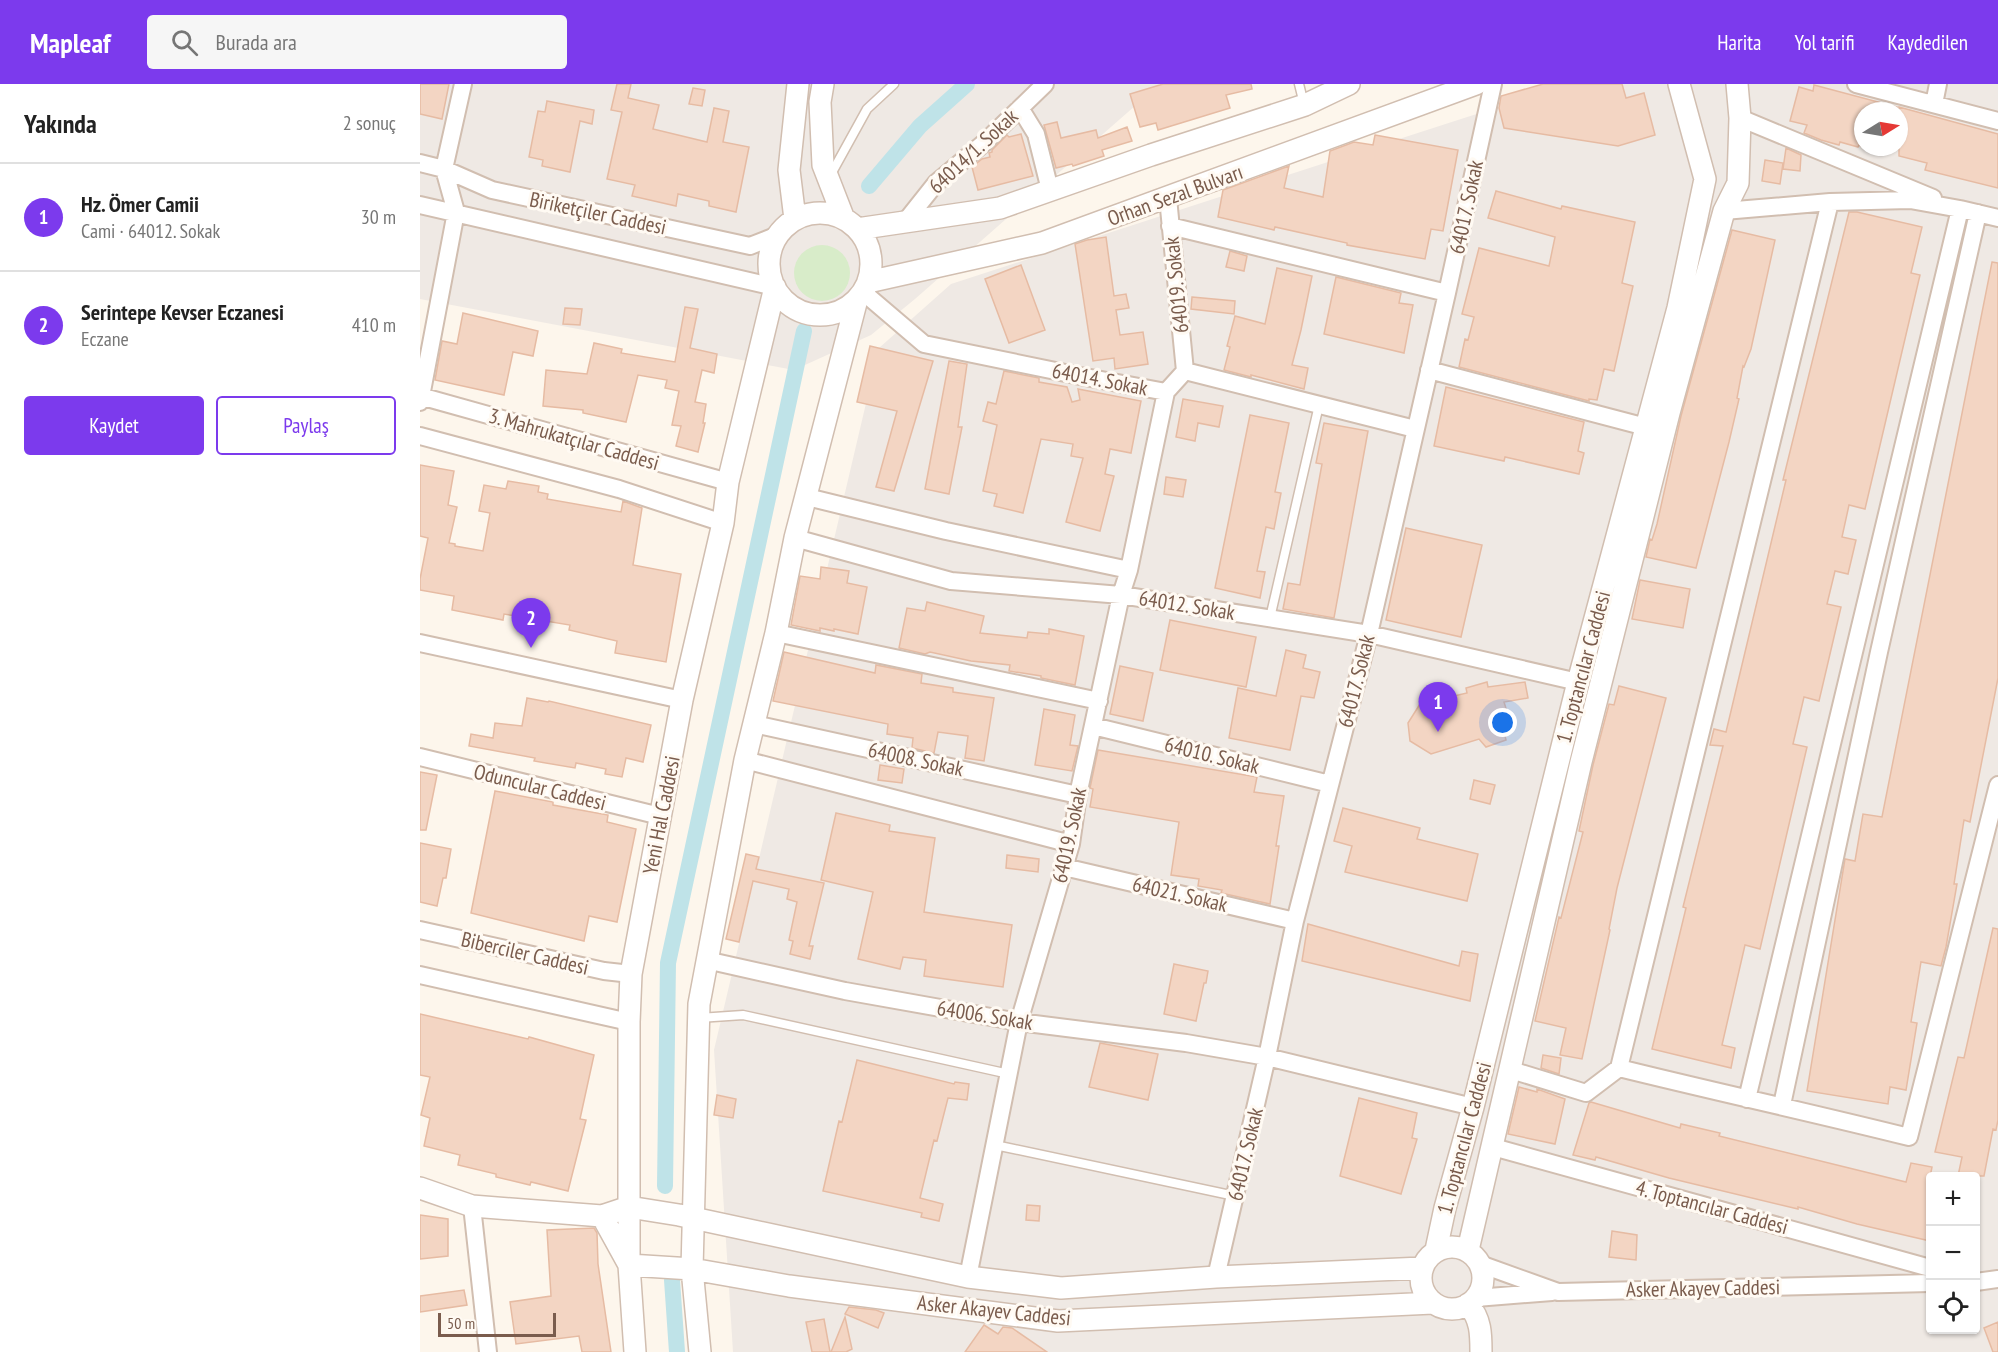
<!DOCTYPE html>
<html lang="tr">
<head>
<meta charset="utf-8">
<style>
	:root { --surface:#fff; --page:#f6f6f6; --text:#222; --muted:#767676; --line:#e0e0e0; --accent:#7c3aed }
	body { margin:0; font-family:"PT Sans Narrow",sans-serif; background:var(--page); color:var(--text) }
	.controls { position:absolute; right:18px; bottom:18px; display:grid; overflow:hidden; border-radius:6px; box-shadow:0 2px 4px #0004 }
	.controls button { width:54px; height:54px; display:grid; place-items:center; padding:0; border:0; border-bottom:2px solid var(--line); background:var(--surface); color:var(--text); font:30px sans-serif }
	.compass { position:absolute; left:1434px; top:18px; width:54px; height:54px; border-radius:50%; background:var(--surface); box-shadow:0 2px 4px #0004; rotate:79deg }
	.scale { position:absolute; left:18px; bottom:15px; width:118px; box-sizing:border-box; padding-left:6px; border:3px solid #7a5c4d; border-top:0; font-size:16px; line-height:21px; white-space:nowrap; color:#7a5c4d; -webkit-text-stroke:4px #fffaf3; paint-order:stroke }
	.you { position:absolute; left:1083px; top:639px; width:21px; height:21px; margin:-15px; border:4px solid #fff; border-radius:50%; background:#1a73e8; box-shadow:0 0 0 9px #1a73e833 }
	.badge { display:grid; place-items:center; width:39px; height:39px; border-radius:50%; background:var(--accent); color:#fff; font-size:20px; font-weight:700 }
	.pin { position:absolute; translate:-50% -50px; filter:drop-shadow(0 2px 3px #0008) }
	.pin::after { content:''; position:absolute; top:32px; width:21px; height:18px; background:inherit; clip-path:polygon(0 0,100% 0,50% 100%) }
	.list { margin:0; padding:0; list-style:none }
	h2 { display:flex; justify-content:space-between; align-items:center; height:78px; margin:0; padding:0 24px; font-size:26px }
	h2 small { font-size:20px; font-weight:400; color:var(--muted) }
	.list li { display:grid; grid-template-columns:39px 1fr auto; gap:18px; align-items:center; box-sizing:border-box; height:108px; padding:0 24px; border-top:2px solid var(--line) }
	.list b { display:block; font-size:22px; white-space:nowrap }
	.list p { margin:0; font-size:20px; white-space:nowrap; color:var(--muted) }
	.list em { font-size:20px; font-style:normal; color:var(--muted) }
	.actions { display:flex; gap:12px; padding:18px 24px }
	.actions a { flex:1; padding:14px 0; border:2px solid var(--accent); border-radius:6px; text-align:center; font-size:21px; color:var(--accent) }
	.actions .main { background:var(--accent); color:#fff }
	.icon { flex:none; width:33px; height:33px; fill:none; stroke:currentColor; stroke-width:2; stroke-linecap:round; stroke-linejoin:round }
	.map { position:relative; flex:none; width:1578px; height:1268px; overflow:hidden }
	header { display:flex; align-items:center; gap:36px; box-sizing:border-box; height:84px; padding:0 30px; background:var(--accent); color:#fff }
	header strong { font-size:28px }
	nav { display:flex; gap:33px; margin-inline-start:auto; font-size:21px }
	.search { width:420px; height:54px; background:var(--page); display:flex; align-items:center; gap:15px; box-sizing:border-box; padding:0 21px; border-radius:6px; color:var(--muted); font-size:22px }
	main { display:flex }
	aside { flex:1; background:var(--surface) }
	.map>svg:first-child { display:block }
	.industrial { fill:#efe9e4; fill-rule:evenodd }
	.green { fill:#d8ecc9 }
	.lines { fill:none; stroke-linecap:round; stroke-linejoin:round }
	.canal { stroke:#bfe3e8; stroke-width:16 }
	.building { fill:#f3d5c3; stroke:#e6bba3; stroke-width:1.5 }
	.service-casing { stroke:#d1beb0; stroke-width:11 }
	.minor-casing { stroke:#d1beb0; stroke-width:20 }
	.tertiary-casing { stroke:#d1beb0; stroke-width:24 }
	.service { stroke:#fff; stroke-width:8 }
	.minor { stroke:#fff; stroke-width:16 }
	.tertiary { stroke:#fff; stroke-width:21 }
	.labels { text-anchor:middle; dominant-baseline:central; stroke-width:6; stroke-linejoin:round; paint-order:stroke }
	.street-label { font-size:21px; fill:#7a5c4d; stroke:#fffaf3 }
</style>
</head>
<body>
<header>
<strong>Mapleaf</strong>
<div class="search"><svg class="icon" aria-label="search" viewBox="0 0 24 24"><circle cx="10" cy="10" r="6"/><path d="M15 15l6 6"/></svg>Burada ara</div>
<nav><a>Harita</a><a>Yol tarifi</a><a>Kaydedilen</a></nav>
</header>
<main>
<aside>
<h2>Yakında<small>2 sonuç</small></h2>
<ul class="list">
<li><span class="badge">1</span><div><b>Hz. Ömer Camii</b><p>Cami · 64012. Sokak</p></div><em>30 m</em></li>
<li><span class="badge">2</span><div><b>Serintepe Kevser Eczanesi</b><p>Eczane</p></div><em>410 m</em></li>
</ul>
<div class="actions"><a class="main">Kaydet</a><a>Paylaş</a></div>
</aside>
<div class="map">
<svg width="1578" height="1268" viewBox="0 0 1578 1268">
	<rect width="100%" height="100%" fill="#fdf6ec"/>
	<path class="industrial" d="M0 0H740L495 215 451 251 374 286 0 215Z
		M1149 0H1578V1268H313L294 966 459 264 531 200ZM1443 27H1479V63H1443ZM1510 1092H1556V1246H1510Z"/>
	<path class="green" d="M374 189a28 28 0 1 1 56 0a28 28 0 1 1-56 0Z"/>
	<g class="lines">
		<path class="canal" d="M449 102 500 42 547 0
			M245 1102 248 879 384 247
			M252 1196 257 1268"/>
	</g>
	<path class="building" d="M0 0H29L22 35 0 30Z
		M197 0H211L208 14 239 21 233 45 287 58 294 24 309 27 303 58 329 63 316 128 289 122V117L258 110 256 122 212 112 215 101 187 95 202 28 191 26Z
		M743 0H831L832 5 806 11 810 24 738 46 736 39 720 43 710 10Z
		M1123 0H1202L1206 14 1224 9 1235 51 1198 62 1084 44 1079 24 1081 12Z
		M1394 1 1477 23 1476 27H1443V63L1439 61 1438 63 1420 58 1419 61 1401 56 1384 49 1387 41 1370 37 1379 3 1393 7Z
		M273 4 285 6 282 22 269 20Z
		M127 17 174 26 172 40 160 37 150 88 122 82 123 76 109 73 118 27 125 28Z
		M1479 23 1578 50V104L1505 86 1507 79 1479 72Z
		M637 38 641 54 676 46 678 54 707 43 712 57 682 66 684 72 653 82 652 80 636 84 624 41Z
		M601 50 613 92 558 106 552 83 562 75 570 73 569 69 572 68V66L587 51 589 53Z
		M955 51 1038 66 1023 147 1011 145 1005 175 927 161V159L855 143 854 146 798 133 803 106 869 82 864 104 903 113 910 67 934 58 953 61Z
		M1366 64 1381 71 1380 87 1363 85Z
		M1345 76 1363 79 1360 100 1342 97Z
		M1076 107 1141 125 1142 122 1215 138 1202 199 1213 202 1194 287 1184 285 1177 316 1169 315V317L1039 283 1045 255 1048 256 1054 233 1042 230 1059 164 1129 182 1135 153 1068 134Z
		M1429 128H1437L1502 143 1491 189 1500 191 1445 425 1429 421 1422 453 1436 456 1428 490 1415 487 1407 520 1421 523 1399 617 1384 613 1373 660 1387 663 1340 865 1325 861 1302 961 1315 964 1311 984 1232 965 1266 824 1263 823 1303 662 1290 661 1294 645 1306 648 1366 396H1363Z
		M1312 146 1355 156 1331 265 1324 283 1323 282 1317 314 1319 315 1309 358 1276 484 1226 473 1230 455 1232 456 1237 440 1261 332Z
		M686 153 694 212 706 210 709 224 696 226 700 251 723 248 728 280 695 285 694 274 673 277 655 160 667 156Z
		M810 167 827 172 824 187 806 183Z
		M1572 178 1578 179V594L1550 738 1544 736 1534 800H1537L1526 863 1521 882 1501 878 1491 938 1497 939 1486 1006 1470 1003 1468 1020 1387 1007 1425 775 1435 777 1443 730 1462 733Z
		M601 181 625 246 589 259 565 195Z
		M857 184 892 192 881 246 872 281 888 284 884 305 831 291V293L804 286 810 263 807 262 815 232 845 240Z
		M916 193 981 209 979 219 993 221 984 269 904 250Z
		M772 213 815 217 814 230 771 225Z
		M265 223 278 225 270 264 297 270 294 289 282 286 275 318 286 320 283 339H285L278 368 256 362 261 342 252 341 259 307 245 304 247 296 218 291 206 338 163 329V326L123 322 126 286 167 290 174 259 202 265 201 269 255 278Z
		M145 224 162 225 160 241 143 240Z
		M43 229 118 247 113 272 93 268 84 311 15 296 22 257 37 260Z
		M450 262 513 277 474 407 456 403 477 327 437 318Z
		M529 277 547 280 538 343H542L529 410 505 405Z
		M584 287 619 294V298L647 303 652 318 660 316 658 305 721 317 711 369 690 365 685 390 694 392 680 447 646 438 663 374 651 372 653 360 621 355 603 429 574 422 577 410 563 407 577 341 563 337 568 318 576 320Z
		M1026 303 1164 338 1158 367 1164 369 1159 390 1085 373 1084 377 1014 362Z
		M763 315 803 322 799 343 778 339 775 357 756 353Z
		M830 331 869 339 855 408 861 409 854 445 846 443 837 487 845 488 840 514 795 504Z
		M904 339 948 347 914 534 863 525 868 499 880 501 902 380 896 379Z
		M0 381 34 387 28 421 37 423 29 459 35 460V462L63 467 70 429 59 427 64 401 86 405 88 397 119 402 118 408 128 410 127 415 201 428 203 417 222 424 213 481 261 490 246 578 195 569 197 557 149 546 150 541 84 530 83 536 32 526 34 512 0 506V495L8 454 0 452Z
		M746 393 766 396 763 413 744 410Z
		M986 444 1062 461 1041 553 966 536Z
		M401 483 429 487 427 499 447 503 438 550 414 545V547L400 544V547L371 541 380 492 400 495Z
		M1220 496 1270 505 1263 544 1212 535Z
		M507 518 564 532 560 549 607 554 608 548 629 550V545L664 552 655 601 621 594V592L589 587 590 581 551 577 510 568 505 570 479 564 487 524 505 527Z
		M750 536 836 553 826 603 740 586Z
		M866 566 886 571 883 584 900 588 894 614 881 612 870 666 809 654 818 604 856 612Z
		M364 568 455 589 456 581 502 590 501 599 533 604V608L574 614 564 677 545 674 548 652 518 648 514 669 492 664 493 654 467 650 468 640 353 617Z
		M700 582 733 589 723 637 690 630Z
		M1067 598 1068 603 1105 598 1108 614 1084 618 1089 634 1081 635 1086 656 1066 663 1059 655 1011 670 990 657 988 639 1000 620 1047 609 1046 604Z
		M1199 602 1246 614 1197 804 1189 845 1190 846 1162 975 1140 971 1146 944 1115 937 1139 833 1141 834 1163 748 1159 747 1173 681 1189 620 1194 621Z
		M107 614 128 618 129 617 231 641 223 678 206 674 202 693 185 690 186 685 156 679 155 684 114 677 115 674 49 662 51 650 73 654 75 639 102 642Z
		M624 625 655 631 650 661 658 662 652 687 615 681Z
		M678 666 837 693 834 708 864 712 856 762H859L850 820 801 809 802 806 778 802 779 795 751 791 759 738 670 723 673 705 670 704Z
		M460 681 484 685 482 699 458 696Z
		M0 688 17 691 6 746H0Z
		M1054 696 1075 701 1070 720 1050 715Z
		M75 707 133 718V721L188 731 187 738 216 745 197 838 169 832 164 857 51 829Z
		M923 724 1000 744 997 755 1058 770 1047 817 925 788 932 762 914 757Z
		M416 729 470 741 469 747 515 754 504 828 592 841 583 903 504 892 506 876 483 873 480 885 438 875 453 808 401 796Z
		M0 759 31 765 26 794H23L17 822 0 818Z
		M326 770 339 773 336 785 404 799 389 862H393L390 875 370 870 373 857 369 856 377 818 367 815 369 805 333 797 319 858 306 855Z
		M587 771 619 775 618 788 586 784Z
		M888 840 1039 882 1042 867 1058 870 1050 917 882 877Z
		M1573 844 1578 845V1036L1576 1046 1573 1045 1564 1092H1538L1542 1073 1515 1068 1538 973 1544 974Z
		M754 880 788 887 786 899H784L776 937 744 930Z
		M0 930 108 955 109 953 174 971 160 1035 166 1036 148 1107 111 1098 110 1101 76 1093V1090L38 1081 40 1071 4 1062 10 1034 1 1031 10 993 0 991Z
		M680 959 738 970 728 1016 669 1003Z
		M1123 971 1141 974 1139 990 1121 984Z
		M437 976 534 1000 535 998 549 1000 547 1016 528 1014 517 1057 514 1056 500 1114 523 1120 519 1137 501 1133 502 1129 403 1107 419 1037 422 1038Z
		M1099 1003 1117 1008V1005L1145 1015 1135 1060 1088 1050Z
		M297 1011 316 1015 313 1034 294 1031Z
		M939 1014 997 1029 992 1054 997 1055 981 1110 920 1092Z
		M1171 1018 1260 1044 1261 1040 1300 1049 1299 1052 1486 1098 1491 1079 1512 1083 1508 1103H1510V1157L1437 1140 1378 1123V1125L1249 1094 1176 1073 1175 1076 1153 1071 1169 1019Z
		M607 1121 620 1122 619 1137 606 1136Z
		M0 1131 28 1135V1172L0 1175Z
		M174 1144 177 1149 178 1180 191 1268H162L159 1252 96 1260 90 1218 131 1212 127 1146Z
		M1192 1147 1217 1151 1216 1176 1189 1173Z
		M44 1206 47 1221 0 1228V1212Z
		M429 1223 456 1226 464 1229 458 1244 425 1230Z
		M425 1233 432 1265 426 1268H411Z
		M404 1235 410 1268H392L386 1238Z
		M1578 1238V1268H1573L1564 1244Z
		M564 1241 578 1250 583 1243 592 1244 627 1268H545Z"/>
	<g class="lines">
		<g class="service-casing">
			<path id="service" d="M879 0 884 20
				M410 92 447 25 474 0
				M850 534 899 321
				M279 934 323 931 589 990
				M575 1061 815 1112"/>
		</g>
		<g class="minor-casing">
			<path id="minor" d="M1436 0 1578 37
				M1514 20 1518 0
				M600 24 616 50 630 106
				M1320 34 1513 114
				M0 79 24 85 72 106 330 162 358 151
				M748 114 765 287
				M0 121 355 203
				M1304 127 1410 118 1490 116 1540 125 1578 134
				M485 138 516 99 564 59 625 0
				M750 142 1027 209
				M443 208 504 260 660 292 746 308 765 287 995 345
				M1009 286 1226 343
				M0 312 308 398
				M0 318 36 128 24 85 43 0
				M0 352 199 405 303 439
				M387 413 526 447 709 486
				M375 454 531 497 701 511 949 550 1158 598
				M356 549 679 617
				M0 559 262 616
				M334 640 658 711
				M673 642 910 700
				M0 673 240 732
				M325 676 651 760
				M644 783 875 837
				M0 846 184 887 211 890
				M286 876 425 907 599 938 766 959 847 973 1053 1023
				M0 891 209 938
				M1199 984 1410 118
				M1091 986 1166 1009 1199 984C1296 1008 1393 1029 1489 1053L1578 701
				M1327 1015 1540 125
				M1362 1021 1459 568 1558 129
				M1073 1063 1510 1184
				M52 1122 68 1268
				M1060 1180 1138 1208 1510 1199
				M548 1193 599 938 651 760 658 711 701 511 709 486 746 308
				M796 1193 847 973 875 837 949 550 1027 209 1073 0
				M1556 1198 1578 1195
				M1056 1214 1132 1208"/>
		</g>
		<g class="tertiary-casing">
			<path id="tertiary" d="M403 0 400 18 403 81 424 135
				M349 180a51 51 0 1 1 102 0a51 51 0 1 1-102 0Z
				M375 135 369 86 378 0
				M437 145 580 124 731 71 885 21 929 0
				M448 198 622 159 1056 0
				M0 1104 52 1122 182 1132 209 1123 259 1131 548 1193 641 1204 796 1193 1002 1184
				M182 1132 209 1181 272 1185 369 1202 638 1237 1013 1219
				M1001 1194a31 31 0 1 1 62 0a31 31 0 1 1-62 0Z
				M1016 1166 1025 1124 1053 1023 1158 598 1258 224 1285 95 1259 0
				M1048 1166 1161 678 1249 329 1304 127 1318 99 1320 34 1317 0
				M1048 1220C1061 1235 1061 1250 1061 1268
				M215 1268 209 1181V938L211 890 262 616 303 439 308 398 355 203
				M280 1268 272 1185 279 920 325 676 356 549 375 454 437 215"/>
		</g>
		<use href="#service" class="service"/>
		<use href="#minor" class="minor"/>
		<use href="#tertiary" class="tertiary"/>
	</g>
	<g class="labels">
		<g class="street-label">
			<text transform="translate(553 67) rotate(-43)">64014/1. Sokak</text>
			<text transform="translate(755 111) rotate(-20)">Orhan Sezal Bulvarı</text>
			<text transform="translate(1046 123) rotate(-78)">64017. Sokak</text>
			<text transform="translate(178 129) rotate(12)">Biriketçiler Caddesi</text>
			<text transform="translate(756 201) rotate(-96)">64019. Sokak</text>
			<text transform="translate(680 295) rotate(11)">64014. Sokak</text>
			<text transform="translate(154 355) rotate(16)">3. Mahrukatçılar Caddesi</text>
			<text transform="translate(767 521) rotate(9)">64012. Sokak</text>
			<text transform="translate(1163 583) rotate(-75)">1. Toptancılar Caddesi</text>
			<text transform="translate(936 597) rotate(-76)">64017. Sokak</text>
			<text transform="translate(792 671) rotate(14)">64010. Sokak</text>
			<text transform="translate(496 675) rotate(12)">64008. Sokak</text>
			<text transform="translate(120 703) rotate(14)">Oduncular Caddesi</text>
			<text transform="translate(241 731) rotate(-79)">Yeni Hal Caddesi</text>
			<text transform="translate(649 751) rotate(-78)">64019. Sokak</text>
			<text transform="translate(760 810) rotate(13)">64021. Sokak</text>
			<text transform="translate(105 869) rotate(13)">Biberciler Caddesi</text>
			<text transform="translate(565 931) rotate(9)">64006. Sokak</text>
			<text transform="translate(1044 1054) rotate(-75)">1. Toptancılar Caddesi</text>
			<text transform="translate(825 1070) rotate(-77)">64017. Sokak</text>
			<text transform="translate(1292 1123) rotate(15)">4. Toptancılar Caddesi</text>
			<text transform="translate(1283 1204) rotate(-1)">Asker Akayev Caddesi</text>
			<text transform="translate(574 1226) rotate(6)">Asker Akayev Caddesi</text>
		</g>
	</g>
</svg>
<div class="controls">
<button>+</button>
<button>−</button>
<button><svg class="icon" aria-label="locate" viewBox="0 0 24 24"><circle cx="12" cy="12" r="6"/><path d="M12 2v4M12 18v4M2 12h4M18 12h4"/></svg></button>
</div>
<svg class="compass" viewBox="-18 -18 36 36"><path d="M0-13l5 13h-10z" fill="#e53935"/><path d="M0 13l5-13h-10z" fill="#767676"/></svg>
<div class="scale">50 m</div>
<div class="you"></div>
<div class="pin badge" style="left:1018px;top:648px">1</div>
<div class="pin badge" style="left:111px;top:564px">2</div>
</div>
</main>
</body>
</html>
